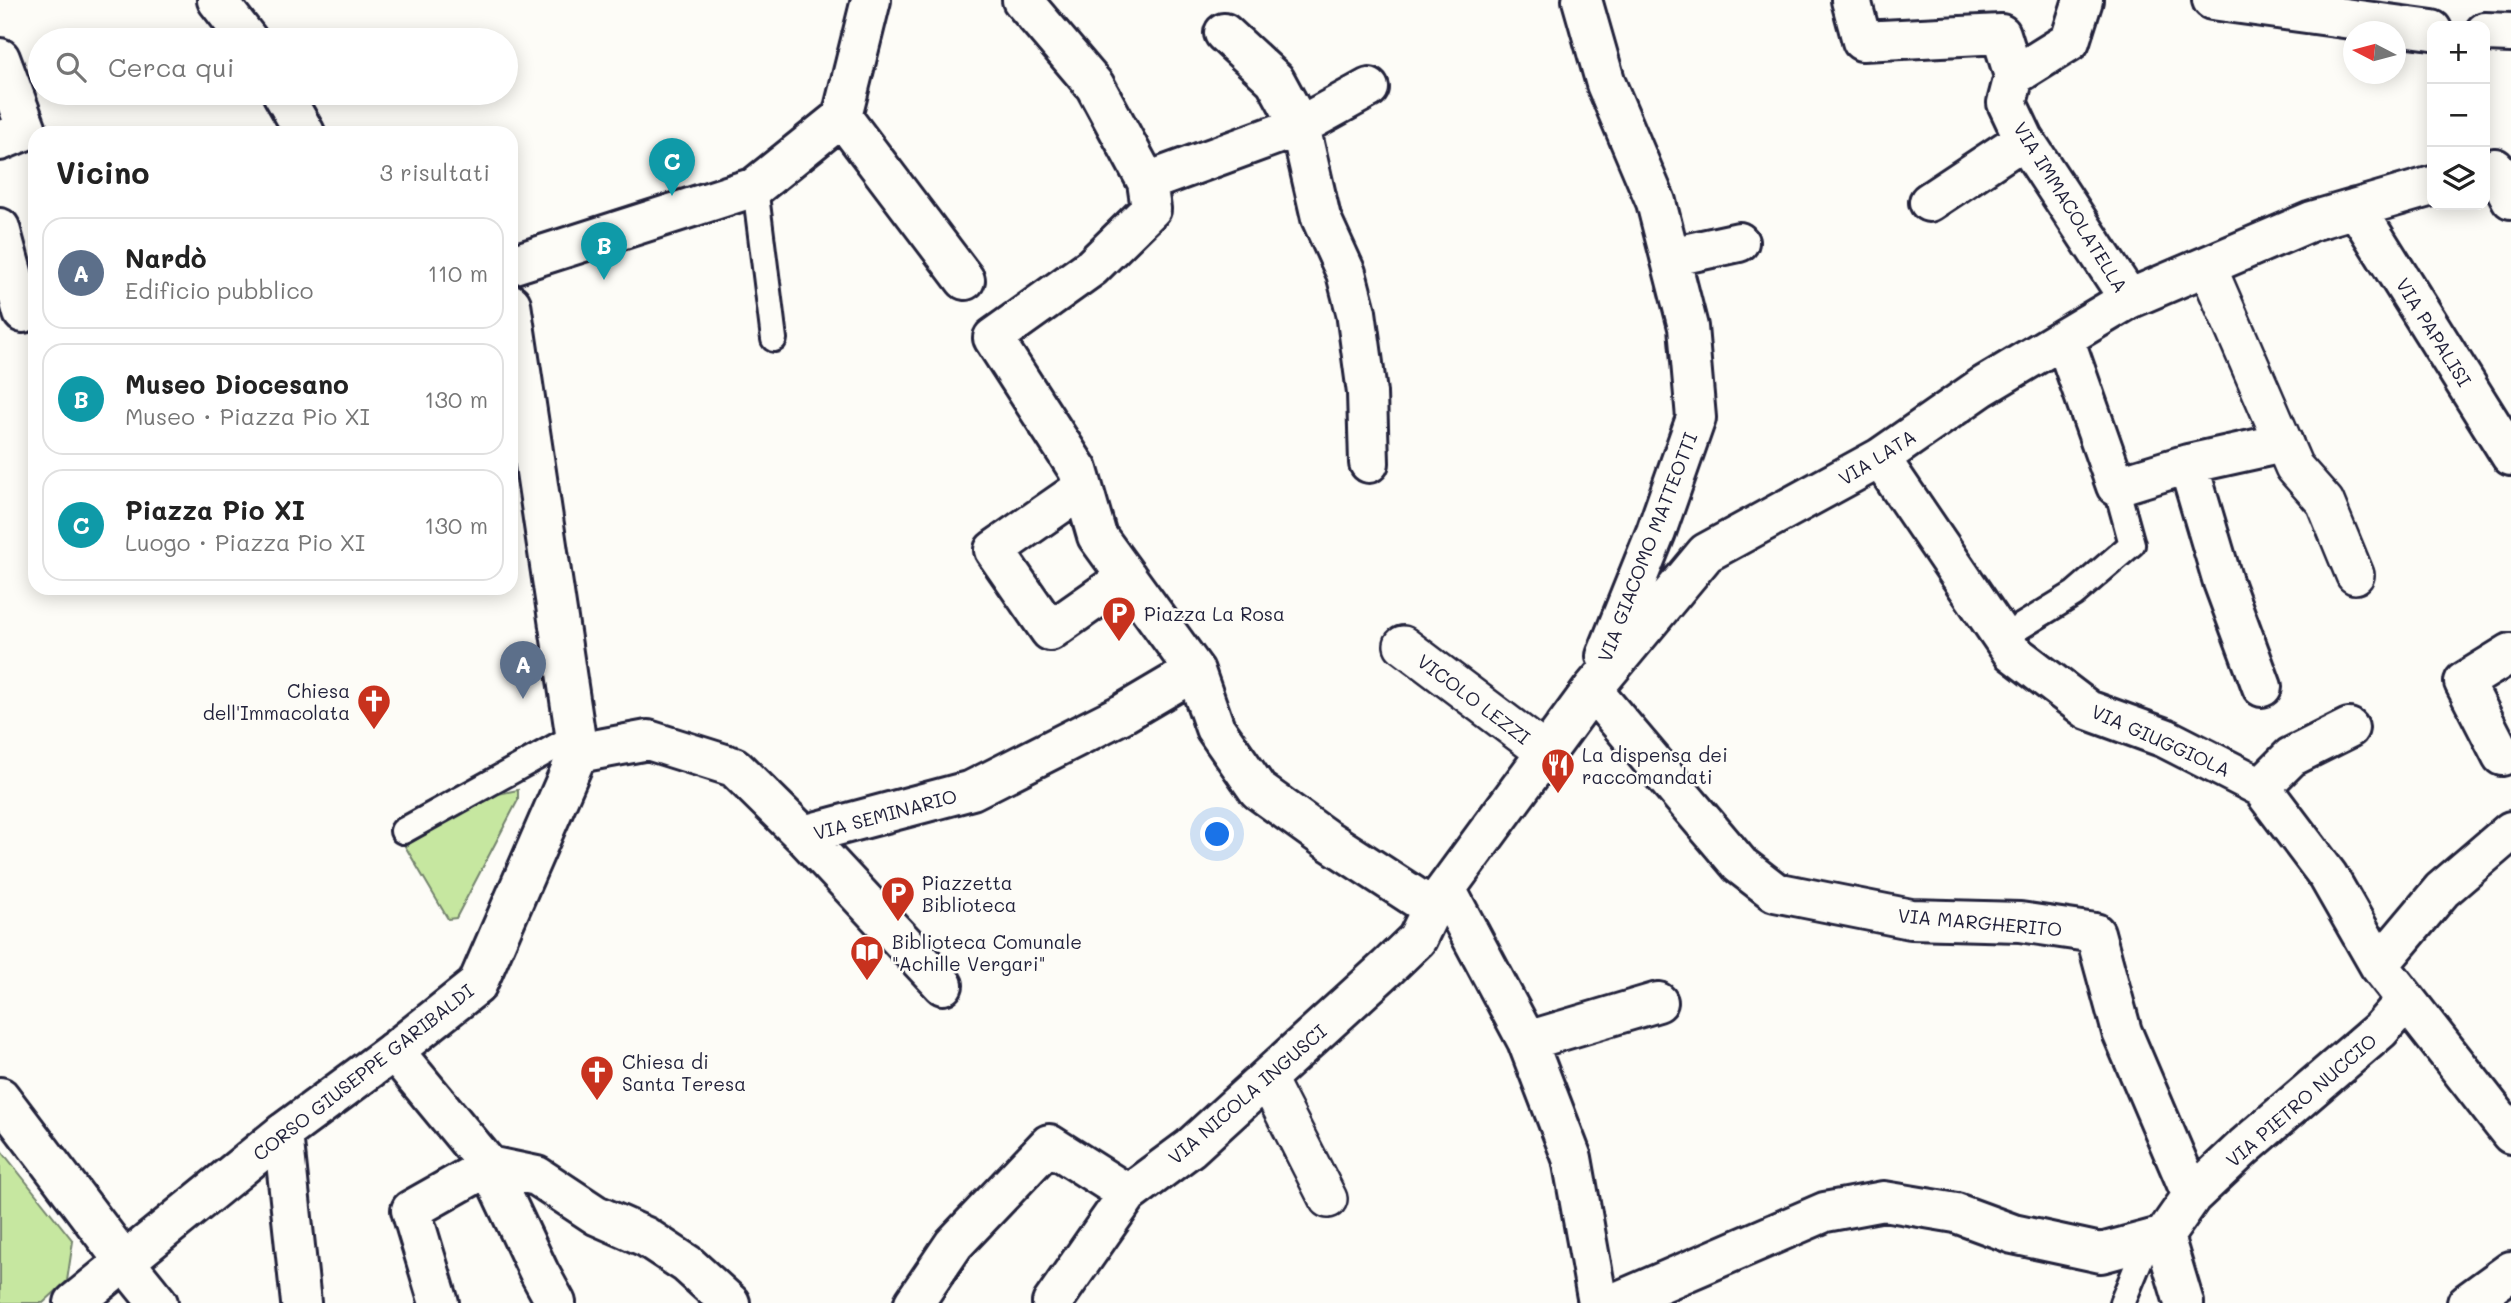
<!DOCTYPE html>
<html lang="it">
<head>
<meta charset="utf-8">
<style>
	:root { --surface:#fff; --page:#f2f2f2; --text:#222; --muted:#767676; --line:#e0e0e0; --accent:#c8321e }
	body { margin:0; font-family:Mali,sans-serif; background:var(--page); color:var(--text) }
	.controls { position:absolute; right:21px; top:21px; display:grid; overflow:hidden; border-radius:14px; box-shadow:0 4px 18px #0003 }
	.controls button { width:63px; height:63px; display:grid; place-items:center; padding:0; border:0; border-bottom:2px solid var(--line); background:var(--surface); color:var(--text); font:35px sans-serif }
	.compass { position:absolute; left:2343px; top:21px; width:63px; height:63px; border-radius:50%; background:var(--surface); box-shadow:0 4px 18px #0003; rotate:276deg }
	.you { position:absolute; left:1218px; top:835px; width:24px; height:24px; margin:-18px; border:5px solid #fff; border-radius:50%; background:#1a73e8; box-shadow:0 0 0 10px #1a73e833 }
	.badge { display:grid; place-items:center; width:46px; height:46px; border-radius:50%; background:var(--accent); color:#fff; font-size:23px; font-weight:700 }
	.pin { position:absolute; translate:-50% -58px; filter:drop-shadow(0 2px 4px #0008) }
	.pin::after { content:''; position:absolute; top:37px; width:24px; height:21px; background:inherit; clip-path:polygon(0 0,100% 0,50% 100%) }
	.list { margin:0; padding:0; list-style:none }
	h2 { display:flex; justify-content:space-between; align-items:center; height:91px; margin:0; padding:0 28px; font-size:30px }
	h2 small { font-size:23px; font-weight:400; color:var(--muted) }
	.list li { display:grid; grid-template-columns:46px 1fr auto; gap:21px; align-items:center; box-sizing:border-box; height:112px; margin:0 14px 14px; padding:0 14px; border:2px solid var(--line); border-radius:21px }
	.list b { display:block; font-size:26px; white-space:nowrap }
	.list p { margin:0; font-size:23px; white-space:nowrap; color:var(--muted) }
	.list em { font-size:23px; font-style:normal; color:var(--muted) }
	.icon { flex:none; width:38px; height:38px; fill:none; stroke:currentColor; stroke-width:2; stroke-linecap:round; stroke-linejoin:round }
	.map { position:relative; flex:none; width:2511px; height:1303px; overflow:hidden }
	.search { position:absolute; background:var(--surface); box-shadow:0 4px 18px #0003; left:28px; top:28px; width:490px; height:77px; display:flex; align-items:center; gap:18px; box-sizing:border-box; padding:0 24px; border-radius:38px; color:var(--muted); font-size:26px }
	.panel { position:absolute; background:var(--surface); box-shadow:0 4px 18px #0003; left:28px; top:126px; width:490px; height:469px; border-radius:21px }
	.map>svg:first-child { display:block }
	.green { fill:#c6e7a0; stroke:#74846e; stroke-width:2 }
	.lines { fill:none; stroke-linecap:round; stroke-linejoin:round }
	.service-casing { stroke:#22223b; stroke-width:30 }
	.pedestrian-casing { stroke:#22223b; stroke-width:42 }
	.minor-casing { stroke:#22223b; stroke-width:44 }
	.tertiary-casing { stroke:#22223b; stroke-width:44 }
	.service { stroke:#fdfcf7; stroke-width:24 }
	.pedestrian { stroke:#fdfcf7; stroke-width:37 }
	.minor { stroke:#fdfcf7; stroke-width:38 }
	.tertiary { stroke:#fdfcf7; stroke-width:38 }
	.labels { text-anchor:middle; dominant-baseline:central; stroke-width:5; stroke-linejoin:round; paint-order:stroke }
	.street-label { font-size:19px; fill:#22223b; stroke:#fdfcf7 }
	.poi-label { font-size:19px; fill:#22223b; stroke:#fdfcf7; text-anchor:start }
</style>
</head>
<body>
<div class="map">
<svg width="2511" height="1303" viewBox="0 0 2511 1303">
	<rect width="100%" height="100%" fill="#fdfcf7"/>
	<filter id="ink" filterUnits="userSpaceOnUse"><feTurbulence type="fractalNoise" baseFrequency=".0143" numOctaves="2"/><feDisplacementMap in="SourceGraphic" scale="14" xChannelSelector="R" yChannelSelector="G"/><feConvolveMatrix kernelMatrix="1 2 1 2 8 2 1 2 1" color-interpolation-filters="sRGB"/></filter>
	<g filter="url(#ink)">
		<path class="green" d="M518 790V800L456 918 448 919 405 846 493 795Z
			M0 1149 73 1241 67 1281 43 1303H0Z"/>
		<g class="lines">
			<g class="service-casing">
				<path id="service" d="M755 187 774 339
					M2002 638 2074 594 2132 544 2116 486
					M403 831 575 736
					M2122 1303 2148 1240"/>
			</g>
			<g class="pedestrian-casing">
				<path id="pedestrian" d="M2207 266 2294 467 2325 502 2355 575
					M1403 645 1546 753
					M1267 1079 1328 1199"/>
			</g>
			<g class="minor-casing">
				<path id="minor" d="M217 0 248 40
					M1582 0 1606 84 1656 202 1688 327 1696 418 1656 532 1606 656
					M1851 0 1862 41 2001 34 2014 76 2007 103 2024 139 2129 299
					M2212 0 2432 30
					M2485 32 2511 33
					M1224 33 1275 80 1300 126 1321 218 1346 273 1356 312 1367 393 1369 463
					M0 58 27 130 0 141
					M2014 76 2070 41 2083 0
					M282 93 305 133
					M842 117 965 280
					M842 117 871 0
					M2495 168 2511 199
					M1147 182 1300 126 1369 88
					M1929 202 2024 139
					M2356 208 2511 456
					M0 228 23 313
					M1670 257 1739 242
					M511 265 755 187 842 117
					M2064 338 2116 486 2188 464 2223 582 2262 687
					M1880 458 2012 652 2088 710 2165 738 2261 787 2328 876 2379 965 2511 1134
					M2188 464 2283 443
					M1083 488 994 550 1050 631 1127 577
					M1195 671 1215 728 1258 790 1326 839 1432 908
					M1592 690 1740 865 1775 892 1911 919 2020 922 2095 933 2122 1032 2192 1196
					M578 753 648 740 734 767 803 835 972 790 1122 714 1195 671 1097 536 1078 470 993 338 1092 267 1151 209 1147 182 1095 86 1022 0
					M2502 756 2464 682 2511 653
					M2261 787 2291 757 2349 728
					M803 835 943 985
					M1446 889 1527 1041 1572 1158 1598 1303
					M2379 965 2442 890 2511 831
					M1527 1041 1658 1002
					M394 1051 489 1166 537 1176 596 1215 646 1237 687 1264 730 1303
					M283 1133 301 1303
					M2164 1236 2184 1303
					M124 1261 158 1303
					M439 1303 411 1210 489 1166 539 1272 556 1303
					M914 1303 954 1244 1049 1144 1128 1194
					M1052 1303 1128 1194 1190 1148 1388 967 1417 939 1432 908 1592 690 1706 553 1880 458 1982 387 2129 299 2312 221 2432 186
					M1614 1303 1825 1212 1884 1201 1956 1213 2013 1234 2101 1253 2164 1236 2192 1196 2244 1147 2380 1030 2406 1000
					M2467 1303 2511 1271"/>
			</g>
			<g class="tertiary-casing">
				<path id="tertiary" d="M0 1097 124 1261
					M74 1303 283 1133 394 1051 477 985 578 753 511 304"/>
			</g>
			<use href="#service" class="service"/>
			<use href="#pedestrian" class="pedestrian"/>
			<use href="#minor" class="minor"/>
			<use href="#tertiary" class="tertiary"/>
		</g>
	</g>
	<defs>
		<g id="parking-pin" transform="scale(1.75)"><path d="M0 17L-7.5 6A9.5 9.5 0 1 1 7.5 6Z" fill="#c8321e" stroke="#fdfcf7"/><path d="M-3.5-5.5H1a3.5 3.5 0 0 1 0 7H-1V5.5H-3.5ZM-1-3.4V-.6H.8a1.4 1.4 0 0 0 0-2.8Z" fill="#fff"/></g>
		<g id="church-pin" transform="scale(1.75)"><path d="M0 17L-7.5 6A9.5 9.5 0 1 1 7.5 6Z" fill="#c8321e" stroke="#fdfcf7"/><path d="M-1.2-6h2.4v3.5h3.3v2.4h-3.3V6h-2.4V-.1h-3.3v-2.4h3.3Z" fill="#fff"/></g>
		<g id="restaurant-pin" transform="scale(1.75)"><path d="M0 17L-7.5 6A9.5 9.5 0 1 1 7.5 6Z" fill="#c8321e" stroke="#fdfcf7"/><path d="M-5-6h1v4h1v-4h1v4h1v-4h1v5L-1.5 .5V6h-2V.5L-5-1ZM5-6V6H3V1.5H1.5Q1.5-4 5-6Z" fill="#fff"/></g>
		<g id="library-pin" transform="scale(1.75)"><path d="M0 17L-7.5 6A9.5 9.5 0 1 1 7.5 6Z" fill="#c8321e" stroke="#fdfcf7"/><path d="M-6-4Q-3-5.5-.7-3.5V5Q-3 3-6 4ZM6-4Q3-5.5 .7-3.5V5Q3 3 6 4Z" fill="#fff"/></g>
	</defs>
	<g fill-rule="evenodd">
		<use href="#parking-pin" x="1119" y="613"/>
		<use href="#church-pin" x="374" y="701"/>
		<use href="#restaurant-pin" x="1558" y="765"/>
		<use href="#parking-pin" x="898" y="893"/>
		<use href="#library-pin" x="867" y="952"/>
		<use href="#church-pin" x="597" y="1072"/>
	</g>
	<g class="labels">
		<g class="street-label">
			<text transform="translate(2071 207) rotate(58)">VIA IMMACOLATELLA</text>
			<text transform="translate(2434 332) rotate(58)">VIA PAPALISI</text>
			<text transform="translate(1877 457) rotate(-32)">VIA LATA</text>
			<text transform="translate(1647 547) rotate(-69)">VIA GIACOMO MATTEOTTI</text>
			<text transform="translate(1474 699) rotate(37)">VICOLO LEZZI</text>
			<text transform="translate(2161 740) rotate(24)">VIA GIUGGIOLA</text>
			<text transform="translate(885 814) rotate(-15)">VIA SEMINARIO</text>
			<text transform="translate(1980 922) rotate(5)">VIA MARGHERITO</text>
			<text transform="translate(363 1072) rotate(-38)">CORSO GIUSEPPE GARIBALDI</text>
			<text transform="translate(1247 1094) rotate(-41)">VIA NICOLA INGUSCI</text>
			<text transform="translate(2301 1100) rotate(-41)">VIA PIETRO NUCCIO</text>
		</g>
		<g class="poi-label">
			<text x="1144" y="613">Piazza La Rosa</text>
			<text x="350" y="690" text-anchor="end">Chiesa<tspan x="350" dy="22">dell'Immacolata</tspan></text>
			<text x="1582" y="754">La dispensa dei<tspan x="1582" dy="22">raccomandati</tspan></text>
			<text x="922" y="882">Piazzetta<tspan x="922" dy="22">Biblioteca</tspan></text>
			<text x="892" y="941">Biblioteca Comunale<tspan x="892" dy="22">"Achille Vergari"</tspan></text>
			<text x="622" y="1061">Chiesa di<tspan x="622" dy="22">Santa Teresa</tspan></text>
		</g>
	</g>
</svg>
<div class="controls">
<button>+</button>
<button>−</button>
<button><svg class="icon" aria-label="layers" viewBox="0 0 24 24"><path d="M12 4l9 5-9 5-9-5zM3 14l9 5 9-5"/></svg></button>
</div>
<svg class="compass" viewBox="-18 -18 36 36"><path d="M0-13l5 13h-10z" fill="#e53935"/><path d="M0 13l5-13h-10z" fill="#767676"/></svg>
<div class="you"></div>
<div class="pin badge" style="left:523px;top:699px;background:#5c6f8a">A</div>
<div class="pin badge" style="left:604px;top:280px;background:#0f9aa8">B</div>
<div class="pin badge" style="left:672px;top:196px;background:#0f9aa8">C</div>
<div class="search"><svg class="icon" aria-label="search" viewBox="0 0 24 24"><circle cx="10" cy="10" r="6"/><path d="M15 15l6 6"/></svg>Cerca qui</div>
<section class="panel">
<h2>Vicino<small>3 risultati</small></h2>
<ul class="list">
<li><span class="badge" style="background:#5c6f8a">A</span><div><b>Nardò</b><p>Edificio pubblico</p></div><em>110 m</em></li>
<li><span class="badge" style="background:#0f9aa8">B</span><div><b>Museo Diocesano</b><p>Museo · Piazza Pio XI</p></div><em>130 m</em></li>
<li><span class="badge" style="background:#0f9aa8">C</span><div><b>Piazza Pio XI</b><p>Luogo · Piazza Pio XI</p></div><em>130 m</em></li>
</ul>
</section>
</div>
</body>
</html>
